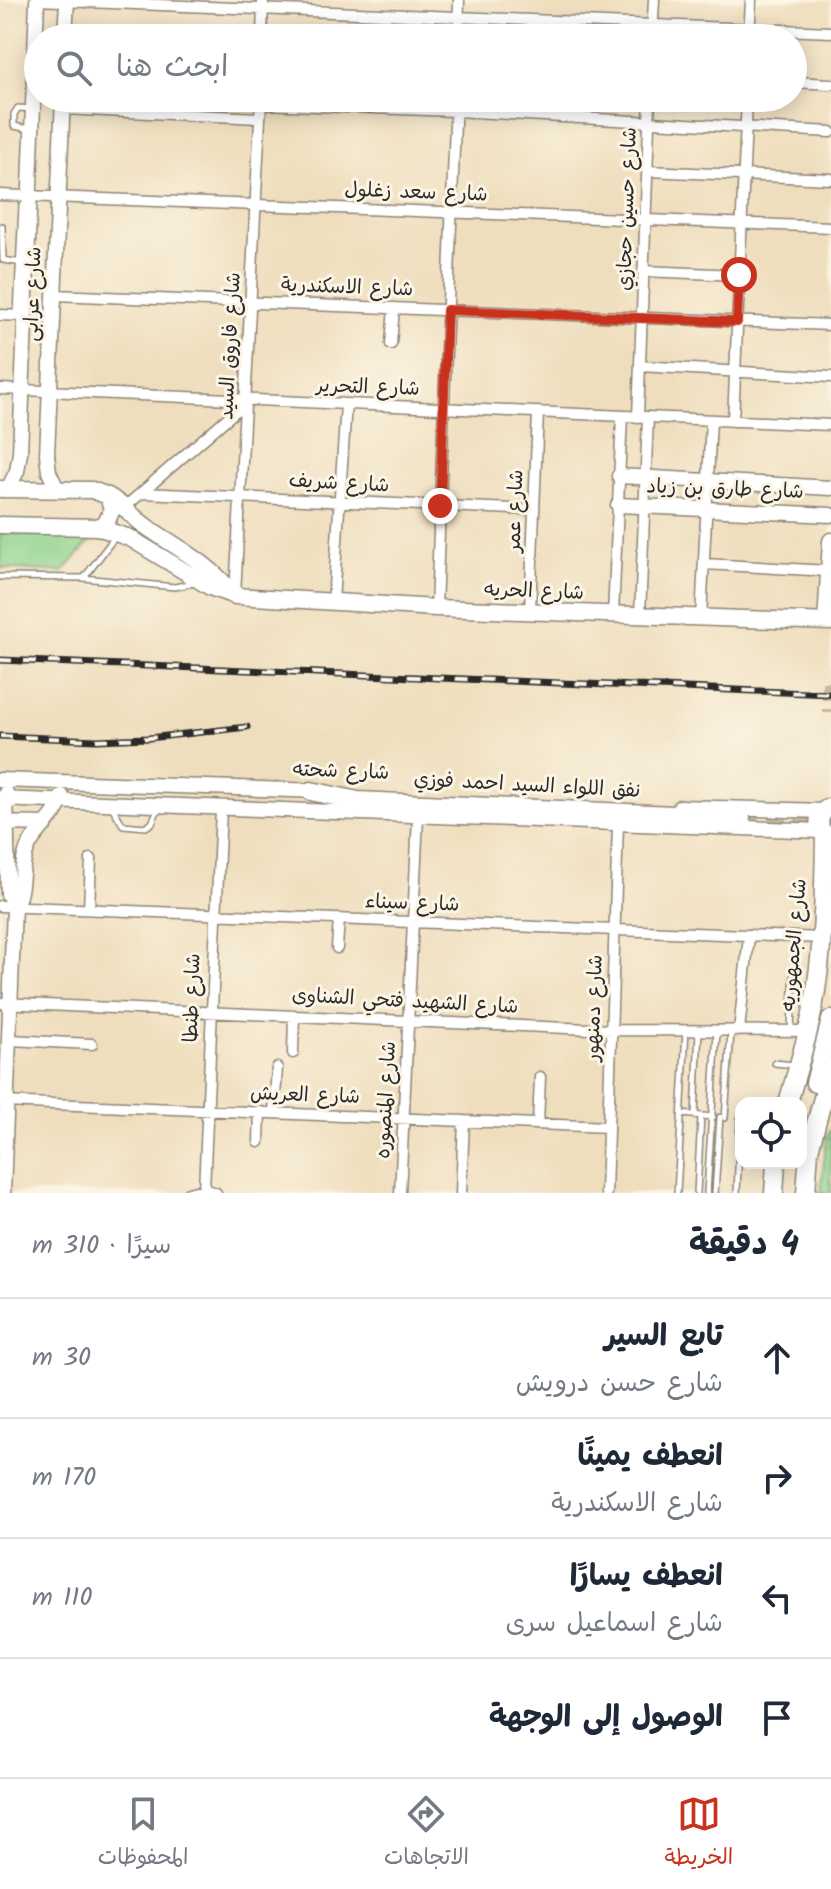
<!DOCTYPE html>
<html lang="ar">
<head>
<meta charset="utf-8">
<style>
	:root { --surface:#fff; --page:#f6f6f7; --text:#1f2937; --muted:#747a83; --line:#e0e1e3; --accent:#c8321e }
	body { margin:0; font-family:Kalam,"Playpen Sans Arabic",sans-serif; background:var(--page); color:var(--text); direction:rtl }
	.controls { position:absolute; right:24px; bottom:24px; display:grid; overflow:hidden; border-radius:16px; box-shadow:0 4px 20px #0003 }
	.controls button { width:72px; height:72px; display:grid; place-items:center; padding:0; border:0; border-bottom:2px solid var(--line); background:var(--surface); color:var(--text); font:40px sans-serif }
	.stop { position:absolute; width:24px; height:24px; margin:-18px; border:6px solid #c8321e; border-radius:50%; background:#fff }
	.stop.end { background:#c8321e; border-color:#fff; box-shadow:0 2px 8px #0008 }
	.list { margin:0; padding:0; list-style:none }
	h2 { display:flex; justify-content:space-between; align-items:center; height:104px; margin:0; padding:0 32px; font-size:34px }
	h2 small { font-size:26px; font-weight:400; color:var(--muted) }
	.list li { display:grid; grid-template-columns:52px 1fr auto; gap:24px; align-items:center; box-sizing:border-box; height:120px; padding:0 32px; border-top:2px solid var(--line) }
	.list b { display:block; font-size:30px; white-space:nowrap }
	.list p { margin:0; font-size:26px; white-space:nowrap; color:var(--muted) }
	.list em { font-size:26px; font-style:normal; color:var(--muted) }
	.icon { flex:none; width:44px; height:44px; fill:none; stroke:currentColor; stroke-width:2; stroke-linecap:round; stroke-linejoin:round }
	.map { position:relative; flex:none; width:831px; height:1193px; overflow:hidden; direction:ltr }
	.search { position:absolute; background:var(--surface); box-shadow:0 4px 20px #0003; left:24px; right:24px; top:24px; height:88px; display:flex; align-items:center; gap:20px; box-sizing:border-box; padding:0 28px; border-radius:44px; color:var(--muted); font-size:30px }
	.sheet { height:584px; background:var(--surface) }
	nav { display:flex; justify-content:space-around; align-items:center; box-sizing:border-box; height:112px; border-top:2px solid var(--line); background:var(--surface); font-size:22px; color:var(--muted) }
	nav a { display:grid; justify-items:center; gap:4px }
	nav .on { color:var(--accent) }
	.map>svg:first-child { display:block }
	.green { fill:#8ed38d; stroke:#5c7f5c; stroke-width:2 }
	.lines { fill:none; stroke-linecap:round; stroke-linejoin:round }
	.highway-tunnel { stroke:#c8baa0; stroke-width:18; stroke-dasharray:18 9; stroke-linecap:butt }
	.lane-casing { stroke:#8d8474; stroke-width:8 }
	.street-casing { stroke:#8d8474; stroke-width:13 }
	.secondary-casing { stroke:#8d8474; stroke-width:17 }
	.primary-casing { stroke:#8d8474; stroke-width:19 }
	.highway-casing { stroke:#8d8474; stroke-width:21 }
	.lane { stroke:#fff; stroke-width:5 }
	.street { stroke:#fff; stroke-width:10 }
	.secondary { stroke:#fff; stroke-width:14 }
	.primary { stroke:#fff; stroke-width:16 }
	.highway { stroke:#fff; stroke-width:18 }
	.rail-casing { stroke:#2b2b2b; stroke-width:7 }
	.rail { stroke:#fcf5e5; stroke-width:4; stroke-dasharray:12; stroke-linecap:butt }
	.route { stroke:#c8321e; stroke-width:10 }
	.labels { text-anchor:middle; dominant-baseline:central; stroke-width:6; stroke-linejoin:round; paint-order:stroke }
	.street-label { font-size:20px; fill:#2b2b2b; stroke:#fcf5e5 }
</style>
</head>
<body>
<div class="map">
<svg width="831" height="1193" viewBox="0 0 831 1193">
	<rect width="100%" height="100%" fill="#fcf5e5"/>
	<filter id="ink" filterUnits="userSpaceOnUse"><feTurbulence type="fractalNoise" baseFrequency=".0125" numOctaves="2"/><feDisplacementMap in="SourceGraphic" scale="16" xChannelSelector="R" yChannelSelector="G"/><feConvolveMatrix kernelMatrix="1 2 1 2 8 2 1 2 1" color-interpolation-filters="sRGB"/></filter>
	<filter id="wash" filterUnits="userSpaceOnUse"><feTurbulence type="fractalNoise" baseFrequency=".006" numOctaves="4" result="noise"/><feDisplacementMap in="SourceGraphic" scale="32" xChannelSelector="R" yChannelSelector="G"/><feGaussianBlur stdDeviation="1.8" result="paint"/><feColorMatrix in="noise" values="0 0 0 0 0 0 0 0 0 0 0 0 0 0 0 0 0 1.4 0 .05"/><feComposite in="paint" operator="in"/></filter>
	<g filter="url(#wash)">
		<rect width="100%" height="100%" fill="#efdebd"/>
		<path class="green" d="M0 533 94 537 63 572 0 568Z
			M831 1129V1193H821L827 1134Z"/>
	</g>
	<g filter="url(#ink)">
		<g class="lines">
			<path class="highway-tunnel" d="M831 682V713
				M741 818 809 820 831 813"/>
			<g class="lane-casing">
				<path id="lane" d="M29 129 14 126V114L18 108 32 109
					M2 226 3 260 22 263
					M17 315 22 205
					M0 577 83 578 175 587 194 583
					M84 578 114 538
					M110 804 123 825 146 827 152 823 159 806
					M791 1029 794 970
					M775 1063 794 1065
					M682 1114 713 1117
					M695 1115 699 1031
					M725 1118 731 1031
					M677 1193 686 1030
					M697 1193 701 1116
					M707 1193 717 1031
					M715 1193 720 1117
					M737 1193 740 1119"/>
			</g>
			<g class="street-casing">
				<path id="street" d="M36 0 831 32
					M262 38 263 0
					M458 38 459 0
					M652 38 654 0
					M749 38 751 0
					M793 82 831 84
					M261 104 455 111 831 132
					M62 109 260 118
					M647 171 831 179
					M0 195 831 227
					M643 271 739 275
					M54 295 831 325
					M0 315 25 316
					M391 344 394 308
					M640 366 831 377
					M0 389 831 425
					M638 417 650 98
					M733 421 747 98
					M142 493 534 510
					M125 507 247 401
					M704 564 829 571
					M235 595 261 100
					M333 602 346 404
					M436 608 456 98
					M530 611 538 412
					M613 615 622 416
					M640 616 648 417
					M701 618 711 420
					M0 906 822 938
					M89 909 91 859
					M337 948 339 919
					M0 1003 612 1030 808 1031
					M739 1031 749 935
					M9 1040 92 1044
					M293 1053 294 1015
					M3 1102 608 1127
					M274 1113 277 1068
					M538 1124 540 1077
					M259 1142 260 1112
					M204 1189 221 809
					M188 1193 204 1189 216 1193
					M400 1193 418 817
					M461 1193 464 1121
					M606 1193 618 824"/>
			</g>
			<g class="secondary-casing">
				<path id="secondary" d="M65 38 67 0
					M619 476 831 488
					M8 489 17 471 20 453 37 0
					M57 489 49 472 47 454 63 98
					M618 505 831 515
					M0 780 320 791
					M6 792 8 894 14 907
					M0 799 821 831
					M680 807 824 811
					M0 823 46 824
					M3 1193 14 907C25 890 19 868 27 850 35 829 57 819 62 796"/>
			</g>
			<g class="primary-casing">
				<path id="primary" d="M0 489 92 490 108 496 112 510 106 523 97 527 0 525
					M108 496C123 504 133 518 147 527 179 549 210 564 235 596
					M97 527 130 538 210 587 235 596 436 608 831 622
					M826 622 831 541"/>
			</g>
			<g class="highway-casing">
				<path id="highway" d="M311 791 358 801 741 818
					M831 807C820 811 817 820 821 831L831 838
					M815 1083 831 1020
					M788 1103C799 1063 812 1024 817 983 824 934 824 885 825 835
					M774 1193 776 1163
					M806 1193 809 1150 831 1068"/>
			</g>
			<use href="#lane" class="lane"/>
			<use href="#street" class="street"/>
			<use href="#secondary" class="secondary"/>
			<use href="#primary" class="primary"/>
			<use href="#highway" class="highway"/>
			<g class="rail-casing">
				<path id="rail" d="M0 660 831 694
					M0 736 96 740 149 738 247 727"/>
			</g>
			<use href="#rail" class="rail"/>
		</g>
	</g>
	<g class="lines" filter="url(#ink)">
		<path class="route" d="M440 506 447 310 737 322 739 275"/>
	</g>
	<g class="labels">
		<g class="street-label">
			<text transform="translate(416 193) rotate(2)">شارع سعد زغلول</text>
			<text transform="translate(628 209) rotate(-88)">شارع حسين حجازي</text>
			<text transform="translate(347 288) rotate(2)">شارع الاسكندرية</text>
			<text transform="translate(34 294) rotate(-88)">شارع عرابى</text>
			<text transform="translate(231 346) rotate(-87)">شارع فاروق السيد</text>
			<text transform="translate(368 388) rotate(2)">شارع التحرير</text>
			<text transform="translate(339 484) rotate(3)">شارع شريف</text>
			<text transform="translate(725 490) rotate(2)">شارع طارق بن زياد</text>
			<text transform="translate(516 511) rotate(-88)">شارع عمر</text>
			<text transform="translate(534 592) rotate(2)">شارع الحريه</text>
			<text transform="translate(341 772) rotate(2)">شارع شحته</text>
			<text transform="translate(527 786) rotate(3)">نفق اللواء السيد احمد فوزي</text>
			<text transform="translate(412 904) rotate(2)">شارع سيناء</text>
			<text transform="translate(795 945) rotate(-85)">شارع الجمهوريه</text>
			<text transform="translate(193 998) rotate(-88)">شارع طنطا</text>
			<text transform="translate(405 1002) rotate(3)">شارع الشهيد فتحي الشناوى</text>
			<text transform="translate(595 1008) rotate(-88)">شارع دمنهور</text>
			<text transform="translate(305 1096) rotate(2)">شارع العريش</text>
			<text transform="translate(387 1100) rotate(-87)">شارع المنصوره</text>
		</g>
	</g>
</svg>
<div class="controls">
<button><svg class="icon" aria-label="locate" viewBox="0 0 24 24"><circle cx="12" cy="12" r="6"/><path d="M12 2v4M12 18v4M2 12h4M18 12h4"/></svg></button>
</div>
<div class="stop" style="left:739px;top:275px"></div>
<div class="stop end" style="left:440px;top:506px"></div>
<div class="search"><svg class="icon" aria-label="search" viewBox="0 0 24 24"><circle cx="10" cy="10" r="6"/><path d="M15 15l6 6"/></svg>ابحث هنا</div>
</div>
<section class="sheet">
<h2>4 دقيقة<small>سيرًا · 310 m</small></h2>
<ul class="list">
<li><svg class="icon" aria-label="ahead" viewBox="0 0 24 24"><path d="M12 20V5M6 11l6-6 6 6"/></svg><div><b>تابع السير</b><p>شارع حسن درويش</p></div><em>30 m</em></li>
<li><svg class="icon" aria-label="right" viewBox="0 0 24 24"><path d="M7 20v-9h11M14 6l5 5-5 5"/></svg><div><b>انعطف يمينًا</b><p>شارع الاسكندرية</p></div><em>170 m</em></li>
<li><svg class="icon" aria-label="left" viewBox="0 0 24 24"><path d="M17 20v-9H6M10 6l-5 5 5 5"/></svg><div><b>انعطف يسارًا</b><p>شارع اسماعيل سرى</p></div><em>110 m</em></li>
<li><svg class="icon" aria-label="arrive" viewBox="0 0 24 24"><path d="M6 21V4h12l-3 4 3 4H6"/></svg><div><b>الوصول إلى الوجهة</b></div></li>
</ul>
</section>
<nav>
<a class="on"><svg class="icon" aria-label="map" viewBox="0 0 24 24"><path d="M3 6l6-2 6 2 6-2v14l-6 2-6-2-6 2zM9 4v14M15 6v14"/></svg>الخريطة</a>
<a><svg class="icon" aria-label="directions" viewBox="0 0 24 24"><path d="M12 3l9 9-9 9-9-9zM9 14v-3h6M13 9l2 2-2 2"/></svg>الاتجاهات</a>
<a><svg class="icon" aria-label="saved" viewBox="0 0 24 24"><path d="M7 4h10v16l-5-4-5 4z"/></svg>المحفوظات</a>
</nav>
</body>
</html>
